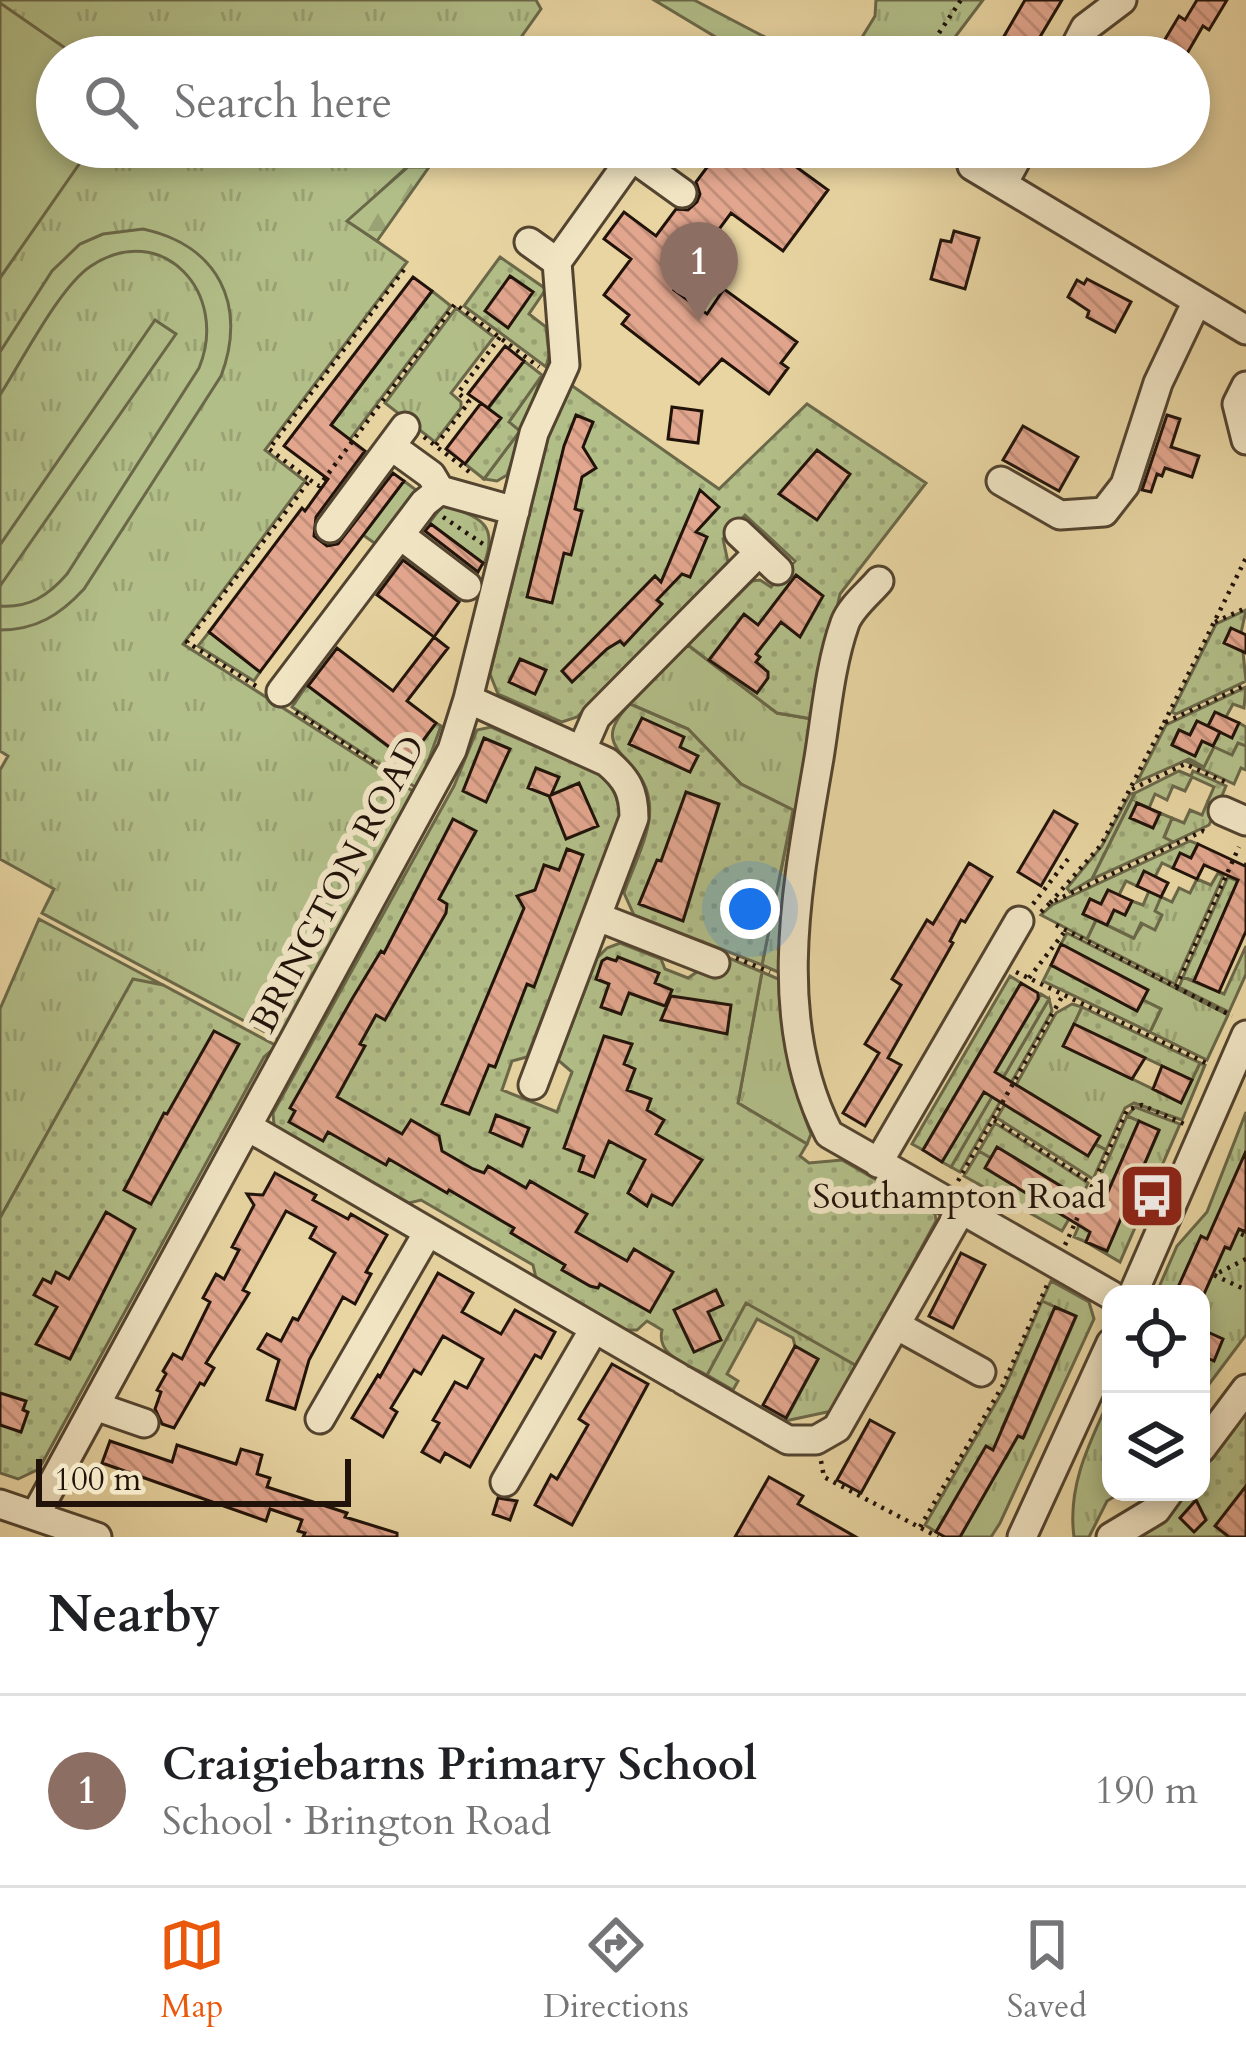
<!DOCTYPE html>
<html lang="en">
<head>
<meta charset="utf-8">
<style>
	:root { --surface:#fff; --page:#f6f6f6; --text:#202124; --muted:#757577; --line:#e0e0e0; --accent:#ea580c }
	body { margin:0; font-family:Cardo,serif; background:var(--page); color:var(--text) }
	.controls { position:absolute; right:36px; bottom:36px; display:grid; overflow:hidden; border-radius:24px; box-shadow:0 6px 18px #0003 }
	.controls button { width:108px; height:108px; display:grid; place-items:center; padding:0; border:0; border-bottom:3px solid var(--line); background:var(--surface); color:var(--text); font:60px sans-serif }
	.scale { position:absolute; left:36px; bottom:30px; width:315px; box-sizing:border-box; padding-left:12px; border:6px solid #21130a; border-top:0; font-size:33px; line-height:42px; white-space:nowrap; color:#21130a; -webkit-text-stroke:9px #f0e4c3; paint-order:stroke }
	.you { position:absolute; left:750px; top:909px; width:42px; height:42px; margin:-30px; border:9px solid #fff; border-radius:50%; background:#1a73e8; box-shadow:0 0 0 18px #1a73e833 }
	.badge { display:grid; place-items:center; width:78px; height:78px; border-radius:50%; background:var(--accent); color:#fff; font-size:39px; font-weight:700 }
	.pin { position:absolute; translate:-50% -99px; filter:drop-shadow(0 3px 6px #0008) }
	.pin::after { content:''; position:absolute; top:63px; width:42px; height:36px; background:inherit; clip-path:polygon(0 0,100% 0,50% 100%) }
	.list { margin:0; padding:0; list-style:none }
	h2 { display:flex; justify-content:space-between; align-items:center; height:156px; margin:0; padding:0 48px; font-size:51px }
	h2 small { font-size:39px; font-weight:400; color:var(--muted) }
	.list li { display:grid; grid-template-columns:78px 1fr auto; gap:36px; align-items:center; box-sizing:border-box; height:192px; padding:0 48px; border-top:3px solid var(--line) }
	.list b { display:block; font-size:45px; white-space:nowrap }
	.list p { margin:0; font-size:39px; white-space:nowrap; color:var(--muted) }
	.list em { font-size:39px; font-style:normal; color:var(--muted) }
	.icon { flex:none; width:66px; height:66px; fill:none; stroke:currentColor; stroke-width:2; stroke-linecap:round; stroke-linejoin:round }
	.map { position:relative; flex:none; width:1246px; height:1537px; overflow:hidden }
	.search { position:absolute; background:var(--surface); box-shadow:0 6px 18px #0003; left:36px; right:36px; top:36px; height:132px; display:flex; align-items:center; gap:30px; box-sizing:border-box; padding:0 42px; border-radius:66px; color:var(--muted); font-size:45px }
	.sheet { height:348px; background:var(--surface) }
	nav { display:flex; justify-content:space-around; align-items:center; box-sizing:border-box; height:168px; border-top:3px solid var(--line); background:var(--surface); font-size:33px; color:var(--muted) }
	nav a { display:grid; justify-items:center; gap:6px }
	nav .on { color:var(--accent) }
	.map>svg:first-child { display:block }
	.grass { fill:url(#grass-tufts); stroke:#6a6849; stroke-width:3 }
	.forest { fill:url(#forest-firs); stroke:#6a6849; stroke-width:3 }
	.garden { fill:url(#garden-dots); stroke:#6a6849; stroke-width:3 }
	.pitch { fill:#b2be88; stroke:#6a6849; stroke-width:3 }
	.building { fill:url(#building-back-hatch); stroke:#21130a; stroke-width:3 }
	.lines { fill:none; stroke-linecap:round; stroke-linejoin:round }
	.minor-casing { stroke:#534430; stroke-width:33 }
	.path { stroke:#21130a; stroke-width:4.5; stroke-dasharray:3 6; stroke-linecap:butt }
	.minor { stroke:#f0e4c3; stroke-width:27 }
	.labels { text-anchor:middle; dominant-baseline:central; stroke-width:12; stroke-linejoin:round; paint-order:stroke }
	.street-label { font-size:36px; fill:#21130a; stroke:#f0e4c3 }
	.poi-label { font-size:36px; fill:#21130a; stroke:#f0e4c3; text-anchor:end }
</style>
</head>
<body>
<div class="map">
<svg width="1246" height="1537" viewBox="0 0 1246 1537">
	<defs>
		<pattern id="grass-tufts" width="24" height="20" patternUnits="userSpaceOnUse" patternTransform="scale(3)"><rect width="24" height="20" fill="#b2be88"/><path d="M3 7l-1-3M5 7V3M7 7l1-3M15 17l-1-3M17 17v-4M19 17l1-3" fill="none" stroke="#99a274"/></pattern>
		<pattern id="forest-firs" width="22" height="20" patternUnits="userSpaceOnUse" patternTransform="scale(3)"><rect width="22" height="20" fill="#b2be88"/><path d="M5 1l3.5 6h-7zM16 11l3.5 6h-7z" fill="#99a274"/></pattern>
		<pattern id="garden-dots" width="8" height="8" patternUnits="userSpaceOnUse" patternTransform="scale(3)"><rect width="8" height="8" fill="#b2be88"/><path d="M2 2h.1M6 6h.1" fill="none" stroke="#99a274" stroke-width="1.8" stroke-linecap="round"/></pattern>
		<pattern id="building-back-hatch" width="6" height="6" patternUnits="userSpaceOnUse" patternTransform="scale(3)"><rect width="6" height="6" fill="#e2a68e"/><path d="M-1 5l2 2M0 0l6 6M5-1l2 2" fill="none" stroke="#c28e79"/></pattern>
	</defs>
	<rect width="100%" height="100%" fill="#e8d5a2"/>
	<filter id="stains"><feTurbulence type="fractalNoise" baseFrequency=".00167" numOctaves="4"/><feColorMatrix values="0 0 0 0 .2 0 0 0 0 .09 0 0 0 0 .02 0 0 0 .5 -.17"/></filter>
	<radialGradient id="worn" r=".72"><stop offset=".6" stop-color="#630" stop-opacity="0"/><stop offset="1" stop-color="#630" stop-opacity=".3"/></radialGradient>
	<path class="grass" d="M0 0H536L541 9 507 57H57V147H443L429 167H407L348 221 407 262 265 450 305 481 183 644 416 793 280 1040 42 913 54 889 0 859V770L8 756 0 751Z
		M654 0H694L803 57H749Z
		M876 0H983L940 57H850L875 16Z
		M456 308 494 337 451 393 461 402V408L435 442 385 403Z
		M542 375 507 475 497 481 484 479 519 432 508 423Z
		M404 481 420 493 380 547 363 535Z
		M444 504C477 518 500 521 484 564L429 523Z
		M209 632 260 672 254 681 198 646Z
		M688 645 777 713 817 720 785 975 762 965 793 810 741 784 688 729 630 704Z
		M1238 742 1246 746V770L1241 768 1234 784 1185 761 1204 766 1213 746Z
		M1135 793 1092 879 1070 892 1067 888 1102 846 1130 794Z
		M1208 801 1218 805 1209 825 1173 842 1164 838 1172 818 1184 823 1190 810 1202 815Z
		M1218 873 1223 876 1175 984 1087 939 1096 920 1133 938 1161 897 1172 902 1179 888 1190 893 1197 879 1211 885Z
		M39 919 163 985 133 980 0 1218V1009Z
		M1067 933 1228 1015 1207 1060 1150 1032 1161 1009 1143 1000 1147 991 1061 944Z
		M1246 946V974L1229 1012 1179 987 1183 977 1224 994Z
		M762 972 783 981C787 1035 790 1084 811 1134L807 1144 738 1103Z
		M1049 999 1052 1011 960 1172 951 1167Z
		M1072 1004 1082 1007 1064 1046 1180 1102 1200 1063 1205 1065 1182 1120 1134 1103 1125 1108 1106 1150 1095 1144 1099 1135 1016 1085 1056 1013Z
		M1135 1107 1180 1124 1120 1262 1086 1242 1107 1250 1159 1131 1127 1116Z
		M1246 1112V1335L1201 1395V1294H1156L1177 1246 1207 1212Z
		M979 1151 991 1158 986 1168 1069 1219 1062 1231 964 1176Z
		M1051 1281 1089 1302 1094 1319 1000 1523 991 1537H960L1017 1435 1024 1437 1076 1317 1042 1301Z
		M746 1302 857 1366 832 1411 785 1421 818 1359 795 1346 793 1338 757 1319 727 1374 738 1381 733 1390 707 1375Z
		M1111 1396V1492H1122L1107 1501 1089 1537H1074C1067 1485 1090 1442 1111 1396Z"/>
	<path class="forest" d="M408 167H429L377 241 347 221Z"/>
	<path class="garden" d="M500 257 546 289 529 314 546 327 549 355 546 367 464 306Z
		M432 291 451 306 323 475 304 461Z
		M524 361 542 375 509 422 520 431 484 479 465 464 500 419 488 409Z
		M571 385 719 489 807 404 926 483 840 594 813 719 777 713 688 645 752 581 760 580 771 587 795 561 745 515 723 539 728 562 577 717 562 722 498 694 490 674 548 438Z
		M1246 610 1241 633 1246 681 1176 714 1172 712 1216 624Z
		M307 685 407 761 436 723 441 726 418 789 292 707Z
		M1246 687 1244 708 1233 704 1226 717 1215 713 1208 726 1197 721 1190 735 1179 730 1172 744 1195 756 1202 741 1213 746 1220 732 1239 723 1246 727V746L1238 743 1232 755 1214 747 1204 767 1189 759 1137 782 1166 725Z
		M630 704 688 729 741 784 793 810 762 965 634 915 624 893C633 866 654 829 649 800 642 753 584 751 630 704Z
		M491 727 597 773C613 785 618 796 620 816L527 1057 512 1061 502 1090 557 1112 572 1072 558 1060 597 958 607 948 620 943 661 959 665 969 688 978 722 955 762 972 738 1103 807 1144 800 1156 809 1163 842 1160 935 1214 936 1221 857 1366 746 1303 707 1375C687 1364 656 1356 662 1330L647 1321 637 1330H626L536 1278 533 1265 421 1200 409 1203 274 1125 273 1113 454 786 477 730Z
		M1179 771 1191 776 1193 771 1226 786 1218 805 1208 801 1214 787 1192 777 1185 791 1173 786 1167 800 1155 794 1149 808 1137 803 1153 827 1160 813 1172 818 1164 837 1173 842 1092 879 1135 793Z
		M1190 841 1198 844 1191 858 1173 868 1162 863 1155 877 1137 886 1126 881 1119 895 1108 890 1101 904 1090 899 1083 914 1096 920 1087 939 1041 915 1052 905Z
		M1228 877 1238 881 1194 981 1183 977Z
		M1149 891 1161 897 1155 911 1162 915 1155 930 1141 923 1134 938 1107 925 1114 910 1125 915 1132 901 1143 905Z
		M1051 965 1137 1011 1143 1000 1161 1009 1150 1032 1043 981Z
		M1010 976 1021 983 923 1150 912 1144Z
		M133 979 163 985 277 1046 264 1057 39 1469 18 1479 0 1473V1218Z
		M1041 994 1049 999 951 1167 942 1162Z
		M1082 1007 1200 1063 1192 1080 1074 1024Z
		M1005 1104 1088 1155 1095 1144 1106 1150 1093 1179 997 1118Z
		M1127 1116 1139 1121 1086 1242 1074 1237Z
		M995 1123 1088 1183 1081 1199 997 1147 991 1158 979 1151Z
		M1042 1301 1055 1307 1002 1428 1017 1435 1006 1458 986 1447 936 1532 925 1525 1005 1387Z
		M1246 1408V1537H1141L1163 1520 1184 1492H1201V1469Z"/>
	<path class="pitch" d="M0 3 78 57H57V147H91L0 278Z
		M143 229C218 245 248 305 221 376L84 589C60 615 36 630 0 630V606C29 608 48 596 67 574L199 368C230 293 162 219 91 266 60 286 22 361 0 395V352L52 271 80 244 103 234Z
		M155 320 176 334 0 586V545Z"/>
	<path class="building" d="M1025 0H1062L1028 57H992Z
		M1197 0H1227L1209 30 1203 26 1185 57H1169L1158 51 1179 16 1185 20Z
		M682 147H769L828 190 783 251 731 213 674 290 707 314 724 289 797 342 781 363 788 368 769 394 722 359 699 384 622 324 629 315 604 295 631 259 604 239 624 212 656 236 676 209 688 210 697 202 700 194 696 182 708 166Z
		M954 231 979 238 965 289 931 279 941 240 951 242Z
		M510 276 533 292 508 328 485 311Z
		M413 277 432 291 331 425 365 451 316 517 314 536 327 546 338 544 393 473 404 481 260 672 209 632 302 508 305 511 328 479 284 446Z
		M1087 279 1131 302 1115 332 1087 317 1089 311 1068 297 1077 280 1084 284Z
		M505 346 524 361 488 408 468 394Z
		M481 403 501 418 465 464 446 449Z
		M672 407 702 411 698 443 668 439Z
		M576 415 593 422 583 447 596 468 582 477 575 509 582 511 571 555 564 553 552 603 527 597 564 446Z
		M1167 415 1180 419 1171 447 1199 456 1192 477 1165 468 1162 476 1157 474 1151 492 1142 490Z
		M1023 426 1078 457 1059 491 1003 460Z
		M817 450 850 474 817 520 779 494Z
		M700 490 719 507 696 532 707 537 690 577 682 574 657 600 662 604 624 645 620 641 607 649 572 682 562 671 655 576 661 582Z
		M431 524 483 563 478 572 425 531Z
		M403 560 459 602 434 637 377 595Z
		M796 575 823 596 800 637 781 622 756 654 760 657 756 662 768 672V678L757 693 709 660 744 614 758 625Z
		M1231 628 1246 635V653L1224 643Z
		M434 637 448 648 407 701 436 723 408 761 308 686 337 648 393 691Z
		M520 659 546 670 535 694 509 682Z
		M1215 712 1239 723 1232 738 1208 726Z
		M642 718 684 737 680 747 698 756 690 772 629 744Z
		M1197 721 1220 732 1213 746 1202 741 1195 756 1172 745 1179 730 1190 735Z
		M484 738 510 749 486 802 463 791Z
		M536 768 559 777 551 795 579 783 598 826 566 839 549 796 528 788Z
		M686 792 719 804 683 921 639 904 657 860 661 861Z
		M1137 803 1160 813 1153 828 1130 818Z
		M1054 811 1077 824 1041 886 1018 872Z
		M453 819 476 831 439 899 447 904 446 913 385 1020 376 1015 360 1044 365 1046 337 1097 402 1134 411 1120 439 1136 442 1151 473 1169 484 1173 488 1166 526 1188 530 1181 587 1214 576 1232 627 1261 634 1249 673 1272 650 1312 600 1284 598 1288 590 1286 562 1270 565 1265 511 1233 514 1228 449 1190 447 1193 389 1159 386 1165 328 1132 323 1141 289 1122 295 1111 290 1108 352 999 381 951 384 953Z
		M1198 844 1245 866 1246 863V931L1219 992 1194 981 1238 880 1204 865 1197 879 1173 868 1180 853 1191 858Z
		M567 849 583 855 534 987 527 984 495 1067 489 1065 469 1114 442 1104 524 908 517 896 535 890 544 865 559 870Z
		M969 863 992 877 965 922 961 920 950 941 953 943 888 1058 901 1065 865 1126 843 1113 879 1053 865 1044 901 985 892 979 927 920 933 924Z
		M1144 871 1168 883 1161 897 1137 886Z
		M1108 890 1132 901 1125 915 1114 910 1107 925 1083 914 1090 899 1101 904Z
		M1061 944 1148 990 1137 1011 1051 965Z
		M618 957 659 973 655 983 672 990 665 1006 629 993 621 1014 601 1007 609 984 596 979 602 961 607 958 616 961Z
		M1021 983 1038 993V999L995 1072 1100 1136 1088 1156 984 1092 942 1162 923 1150Z
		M671 996 731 1005 727 1034 661 1020Z
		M1074 1024 1145 1058 1132 1079 1063 1046Z
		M214 1031 239 1044 151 1204 124 1190 164 1113 167 1114Z
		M604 1036 632 1044 624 1064 635 1069 627 1090 651 1099 647 1110 664 1120 656 1134 702 1160 672 1205 652 1195 647 1206 628 1193 645 1160 609 1141 594 1177 579 1171 584 1156 564 1148Z
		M1162 1066 1192 1080 1181 1103 1153 1089Z
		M496 1115 529 1128 522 1146 490 1132Z
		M1139 1121 1159 1130 1107 1251 1086 1242 1090 1232 985 1168 997 1147 1100 1210Z
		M1246 1151V1232L1239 1229 1230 1249 1225 1247 1204 1294H1175L1201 1236 1207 1239Z
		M275 1173 316 1195 313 1200 348 1219 351 1214 387 1235 366 1272 371 1274 355 1304 343 1297 309 1360 295 1409 267 1400 279 1360 258 1349 267 1334 281 1341 293 1318 298 1320 335 1253 310 1238 316 1227 286 1211 243 1290 249 1293 206 1363 214 1368 204 1385 200 1383 174 1428 162 1424 155 1409 161 1392 157 1390 166 1374 163 1371 173 1354 182 1359 210 1302 203 1298 216 1274 224 1279 239 1250 232 1247 254 1205 247 1194 263 1195Z
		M106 1212 135 1229 70 1359 36 1344 57 1307 34 1295 43 1279 51 1283 56 1272 69 1279Z
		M961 1253 985 1265 953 1328 929 1316Z
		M438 1273 473 1293 462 1312 501 1334 515 1310 555 1332 541 1358 535 1355 470 1467 445 1453 440 1462 422 1452 439 1423 433 1420 455 1382 467 1388 483 1359 443 1336 421 1374 414 1370 391 1408 397 1412 383 1437 352 1418 378 1375 380 1377Z
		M716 1290 723 1305 708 1312 721 1340 694 1352 674 1310Z
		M1055 1307 1076 1316 1023 1438 1018 1436 960 1537H945L936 1532 986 1446 993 1450Z
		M1201 1329 1223 1339 1214 1361 1201 1355Z
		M795 1346 818 1359 786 1418 763 1405Z
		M612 1364 648 1384 572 1525 535 1505 551 1475 557 1479 588 1425 579 1419Z
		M0 1393 26 1401 23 1410 28 1412 21 1432 0 1425Z
		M870 1420 894 1433 861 1493 837 1480Z
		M110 1441 172 1462 177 1445 236 1464 241 1449 262 1455 257 1474 270 1478 267 1487 347 1513 345 1517 397 1533V1537H303L305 1533 298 1531 302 1520 270 1509 266 1521 102 1463Z
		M769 1477 803 1496 798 1504 856 1537H735Z
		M1246 1486V1537H1229L1215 1526Z
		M498 1498 517 1501 510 1520 493 1514Z
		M1196 1500 1206 1520 1194 1532 1180 1518Z"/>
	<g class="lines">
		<g class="minor-casing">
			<path id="minor" d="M1070 57 1085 28 1122 0
				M972 166 1246 330
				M1003 184 1023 147
				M557 262 632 157 682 193
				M1246 386 1237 404 1246 440
				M391 446 431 475 440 490
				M1001 481 1060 515 1104 512 1125 485 1158 383 1197 301
				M330 528 405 427
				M739 533 778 570
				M400 535 467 586
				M879 581C868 594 851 607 845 623 830 665 826 715 819 758 798 882 769 1017 829 1134L1111 1295
				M281 692 424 503 440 490 515 511
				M468 699 607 762C627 779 634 791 634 818L533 1085
				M582 749 596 717 759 552
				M1223 811 1246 821
				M598 917 715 963
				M248 1127 678 1377
				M878 1163 1019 921
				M1133 1294 1246 1035
				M896 1325 981 1372
				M683 1380 788 1440H816L837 1428 961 1210
				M95 1406 144 1423
				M320 1419 428 1232
				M1201 1449 1246 1389
				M505 1482 594 1329
				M0 1504 97 1537
				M35 1516 452 750 468 699 534 433 565 365 557 262 529 242
				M1022 1537 1111 1343
				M1111 1537 1156 1510 1169 1492"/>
		</g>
		<path class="path" d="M929 48 961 0
			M424 437 472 474
			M436 445 469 402 458 393 500 337
			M310 480 319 486 455 304 539 367
			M443 517 483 544
			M1215 622 1246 608
			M256 686 187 642 310 480 269 449 406 267
			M296 712 407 784
			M1164 723 1246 558
			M1132 789 1185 764 1230 784
			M1050 903 1101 845 1164 723 1246 685
			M1033 904 1068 859 1065 857
			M1041 912 1050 903 1203 831 1209 834
			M1056 925 1232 1016
			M736 958 770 972
			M1016 972 1206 1063
			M1029 978 1066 930
			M1176 987 1239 847
			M994 1120 1093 1184
			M958 1181 1063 995
			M1241 1234 1246 1236
			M1065 1245 1127 1110 1142 1105 1184 1124
			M1246 1259 1214 1275 1246 1290
			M821 1461 824 1477 938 1537
			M920 1527 1003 1385 1048 1283"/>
		<use href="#minor" class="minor"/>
	</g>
	<defs>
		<g id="bus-square" transform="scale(3.45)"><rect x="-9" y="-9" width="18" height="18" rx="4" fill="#8f2418" stroke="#f0e4c3"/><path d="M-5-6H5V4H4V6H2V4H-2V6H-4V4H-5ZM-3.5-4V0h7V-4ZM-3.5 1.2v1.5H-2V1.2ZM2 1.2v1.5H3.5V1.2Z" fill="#fff"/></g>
	</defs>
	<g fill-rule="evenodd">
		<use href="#bus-square" x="1152" y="1196"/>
	</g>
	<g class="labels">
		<g class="street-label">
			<text transform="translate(338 884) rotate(-62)">BRINGTON ROAD</text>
		</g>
		<g class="poi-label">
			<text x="1106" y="1196">Southampton Road</text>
		</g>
	</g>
	<rect width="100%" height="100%" filter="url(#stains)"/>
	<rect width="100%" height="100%" fill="url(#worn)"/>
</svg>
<div class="controls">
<button><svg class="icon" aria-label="locate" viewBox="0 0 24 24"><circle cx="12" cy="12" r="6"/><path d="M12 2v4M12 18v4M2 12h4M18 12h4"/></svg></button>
<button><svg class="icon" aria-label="layers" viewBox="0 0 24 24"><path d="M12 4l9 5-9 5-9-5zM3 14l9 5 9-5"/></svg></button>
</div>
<div class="scale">100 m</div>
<div class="you"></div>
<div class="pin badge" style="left:699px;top:321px;background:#8d6e63">1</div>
<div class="search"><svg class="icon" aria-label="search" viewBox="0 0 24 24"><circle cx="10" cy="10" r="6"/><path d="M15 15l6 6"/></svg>Search here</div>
</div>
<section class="sheet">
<h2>Nearby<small></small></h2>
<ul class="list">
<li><span class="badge" style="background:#8d6e63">1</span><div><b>Craigiebarns Primary School</b><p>School · Brington Road</p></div><em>190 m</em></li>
</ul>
</section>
<nav>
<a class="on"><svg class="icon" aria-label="map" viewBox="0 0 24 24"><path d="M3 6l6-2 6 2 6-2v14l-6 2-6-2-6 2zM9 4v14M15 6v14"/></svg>Map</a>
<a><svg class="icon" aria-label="directions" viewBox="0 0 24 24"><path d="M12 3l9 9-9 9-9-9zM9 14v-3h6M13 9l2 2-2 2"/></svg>Directions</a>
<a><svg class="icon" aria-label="saved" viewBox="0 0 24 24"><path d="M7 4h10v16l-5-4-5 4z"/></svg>Saved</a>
</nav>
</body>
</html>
